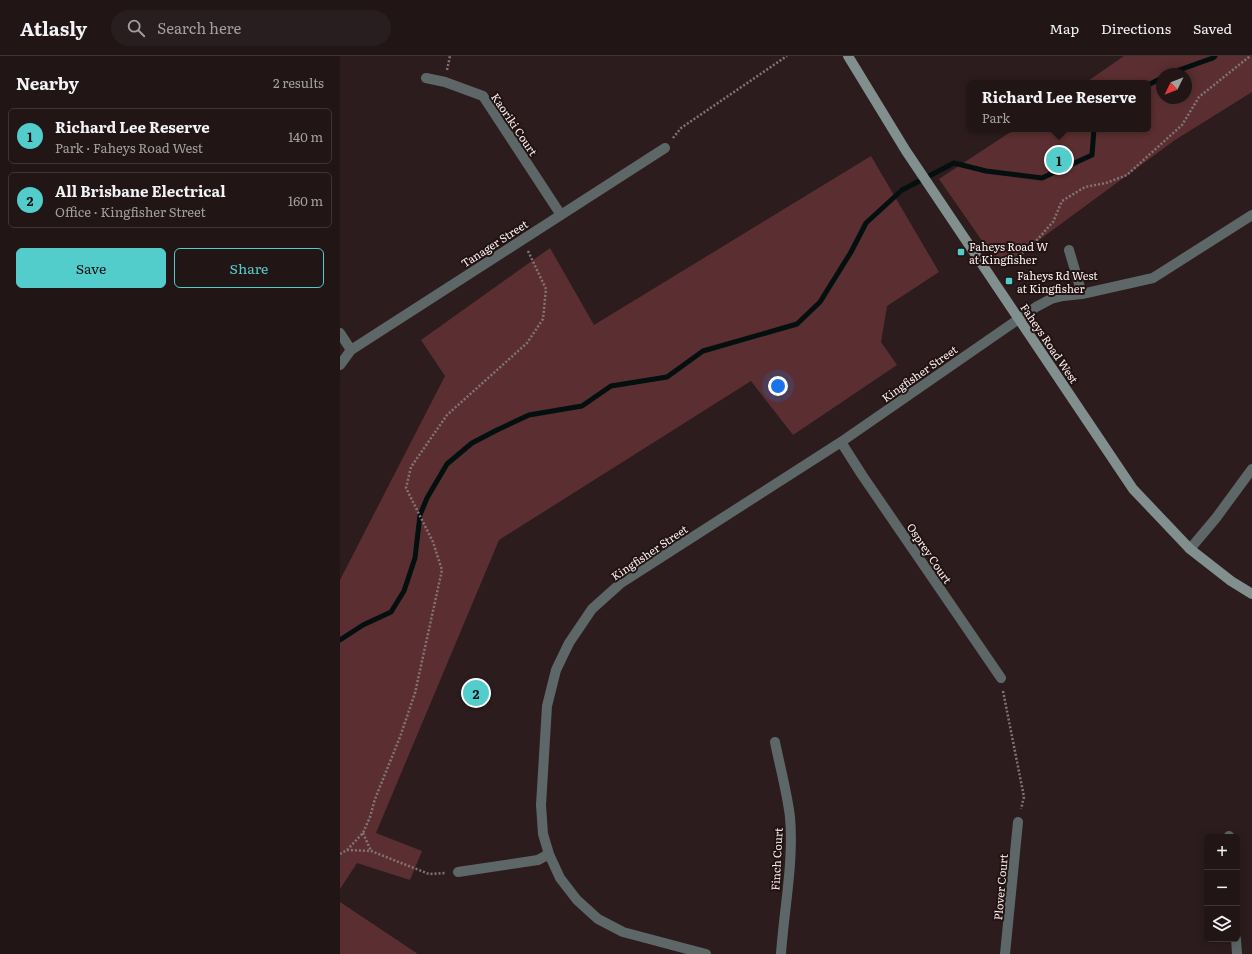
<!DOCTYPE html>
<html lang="en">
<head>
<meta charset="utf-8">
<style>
	:root { --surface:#211516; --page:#291e1f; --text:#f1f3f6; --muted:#a29fa1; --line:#3e3435; --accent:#53cdcb }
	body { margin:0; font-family:Literata,serif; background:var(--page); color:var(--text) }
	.controls { position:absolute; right:12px; bottom:12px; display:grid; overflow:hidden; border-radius:6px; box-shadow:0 2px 10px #0003 }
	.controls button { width:36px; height:36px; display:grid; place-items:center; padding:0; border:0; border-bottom:1px solid var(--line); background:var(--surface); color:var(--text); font:20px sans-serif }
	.compass { position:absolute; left:816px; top:12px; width:36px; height:36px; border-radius:50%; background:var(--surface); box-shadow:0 2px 10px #0003; rotate:227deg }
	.you { position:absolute; left:438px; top:330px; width:14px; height:14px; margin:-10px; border:3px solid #fff; border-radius:50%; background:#1a73e8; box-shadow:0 0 0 6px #1a73e833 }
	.badge { display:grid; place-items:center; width:26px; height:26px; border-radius:50%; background:var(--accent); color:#111; font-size:13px; font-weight:700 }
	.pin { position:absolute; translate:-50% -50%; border:2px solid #fff; box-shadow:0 1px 4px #0006 }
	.popup { position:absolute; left:627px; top:24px; width:184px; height:52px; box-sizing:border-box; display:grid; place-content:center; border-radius:6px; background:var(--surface); filter:drop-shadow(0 1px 3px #0005); font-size:13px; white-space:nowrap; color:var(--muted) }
	.popup b { font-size:15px; color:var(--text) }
	.popup::after { content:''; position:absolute; left:50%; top:100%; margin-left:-8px; border:8px solid transparent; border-top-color:var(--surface) }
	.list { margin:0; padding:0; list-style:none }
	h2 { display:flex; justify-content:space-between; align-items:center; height:52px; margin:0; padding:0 16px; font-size:17px }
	h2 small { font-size:13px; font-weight:400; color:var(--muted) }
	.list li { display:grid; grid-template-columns:26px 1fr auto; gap:12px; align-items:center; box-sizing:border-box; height:56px; margin:0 8px 8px; padding:0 8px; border:1px solid var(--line); border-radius:6px }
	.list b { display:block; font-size:15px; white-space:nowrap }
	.list p { margin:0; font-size:13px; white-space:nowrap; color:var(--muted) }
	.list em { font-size:13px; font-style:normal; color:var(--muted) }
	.actions { display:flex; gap:8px; padding:12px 16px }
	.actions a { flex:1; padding:9px 0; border:1px solid var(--accent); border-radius:6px; text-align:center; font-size:14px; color:var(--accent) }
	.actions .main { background:var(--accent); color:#111 }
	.icon { flex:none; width:22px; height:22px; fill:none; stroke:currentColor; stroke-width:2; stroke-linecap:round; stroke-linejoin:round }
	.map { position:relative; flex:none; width:912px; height:898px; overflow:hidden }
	header { display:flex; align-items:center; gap:24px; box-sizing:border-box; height:56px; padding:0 20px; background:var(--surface); border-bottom:1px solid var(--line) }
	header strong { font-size:19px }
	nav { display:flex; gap:22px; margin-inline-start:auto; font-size:14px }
	.search { width:280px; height:36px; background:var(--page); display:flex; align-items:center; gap:10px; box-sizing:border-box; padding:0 14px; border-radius:22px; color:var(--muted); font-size:15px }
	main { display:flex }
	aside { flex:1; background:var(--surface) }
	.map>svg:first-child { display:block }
	.green { fill:#5b2f31; fill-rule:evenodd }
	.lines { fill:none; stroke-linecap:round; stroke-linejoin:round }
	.stream { stroke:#040f0f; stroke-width:5 }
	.path { stroke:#827475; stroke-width:2.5; stroke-dasharray:2 2; stroke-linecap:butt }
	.street { stroke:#5e6767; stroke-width:10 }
	.secondary { stroke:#818f8f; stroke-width:10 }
	.poi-dot { fill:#53cdcb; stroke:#221313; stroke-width:1.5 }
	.labels { text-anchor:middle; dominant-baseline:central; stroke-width:4; stroke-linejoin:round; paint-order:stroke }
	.street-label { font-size:11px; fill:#faefef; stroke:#221313 }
	.poi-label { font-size:11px; fill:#faefef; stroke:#221313; text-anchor:start }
</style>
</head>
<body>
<header>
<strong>Atlasly</strong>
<div class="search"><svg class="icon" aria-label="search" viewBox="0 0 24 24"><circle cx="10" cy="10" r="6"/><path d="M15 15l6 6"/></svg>Search here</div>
<nav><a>Map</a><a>Directions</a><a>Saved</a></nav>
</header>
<main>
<aside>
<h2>Nearby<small>2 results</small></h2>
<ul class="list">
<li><span class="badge">1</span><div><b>Richard Lee Reserve</b><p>Park · Faheys Road West</p></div><em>140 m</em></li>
<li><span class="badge">2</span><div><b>All Brisbane Electrical</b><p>Office · Kingfisher Street</p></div><em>160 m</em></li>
</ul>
<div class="actions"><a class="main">Save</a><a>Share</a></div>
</aside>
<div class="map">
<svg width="912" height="898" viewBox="0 0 912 898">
	<rect width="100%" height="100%" fill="#2c1c1d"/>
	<path class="green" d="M784 0H912V36L835 84 661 212 599 123 675 73H808V27H745ZM822 18H846V42H822Z
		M531 100 599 216 547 250 541 286 557 309 453 379 411 325 159 484 36 777 82 795 70 824 17 807 0 833V524L105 320 81 284 210 192 254 269Z
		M0 846 78 898H0Z"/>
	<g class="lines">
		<path class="stream" d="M828 18 873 2 875 0
			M808 29 822 22
			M0 584 23 569 51 556 64 535 75 502 80 459 87 442 107 408 132 387 157 374 189 359 242 350 271 330 327 321 363 295 457 268 480 246 511 196 526 167 562 134 614 107 646 115 702 122 752 99 754 73"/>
		<path class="path" d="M107 14 110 0
			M333 82 341 72 447 0
			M661 210 688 194 713 166 722 145 745 131 766 127 787 119 842 69 859 41 910 0
			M663 635 684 741 681 753
			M23 777 31 795
			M7 794 23 777 30 761 35 743 60 681 75 637 102 514 93 486 66 432 71 411 107 359 187 287 203 263 206 233 188 195
			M0 798 7 794 31 795 89 818 105 817"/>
		<path class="street" d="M86 22 105 26 143 40 221 159
			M729 194 742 238
			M0 277 11 294
			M0 309 11 294 325 92
			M501 386 522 419 661 622
			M850 493 876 462 912 413
			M435 686C440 711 447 736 450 761 454 806 444 853 441 898
			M889 780 890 781
			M118 816 198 804 209 798
			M896 883 897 898
			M366 898 283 876 258 863 237 844 220 822 209 798 203 778 201 749 207 650 216 614 229 587 252 553 281 527 501 386 696 251 711 243 723 240 742 238 813 222 912 159
			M665 898 678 766"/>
		<path class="secondary" d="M508 0 566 95 793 433 850 493 891 525 912 538"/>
	</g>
	<g class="poi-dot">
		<rect x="617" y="192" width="8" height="8" rx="2"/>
		<rect x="665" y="221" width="8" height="8" rx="2"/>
	</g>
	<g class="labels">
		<g class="street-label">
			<text transform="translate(175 68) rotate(56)">Kaoriki Court</text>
			<text transform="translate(154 187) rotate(-33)">Tanager Street</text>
			<text transform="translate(710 287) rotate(56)">Faheys Road West</text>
			<text transform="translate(579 317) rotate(-35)">Kingfisher Street</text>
			<text transform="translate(309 496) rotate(-34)">Kingfisher Street</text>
			<text transform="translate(590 497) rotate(56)">Osprey Court</text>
			<text transform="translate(436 803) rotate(-87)">Finch Court</text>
			<text transform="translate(660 831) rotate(-85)">Plover Court</text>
		</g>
		<g class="poi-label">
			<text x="629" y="190">Faheys Road W<tspan x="629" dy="13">at Kingfisher</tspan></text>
			<text x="677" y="219">Faheys Rd West<tspan x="677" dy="13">at Kingfisher</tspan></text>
		</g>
	</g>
</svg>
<div class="controls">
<button>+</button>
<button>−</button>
<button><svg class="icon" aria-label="layers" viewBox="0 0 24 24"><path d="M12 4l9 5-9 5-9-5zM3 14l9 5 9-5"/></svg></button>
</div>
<svg class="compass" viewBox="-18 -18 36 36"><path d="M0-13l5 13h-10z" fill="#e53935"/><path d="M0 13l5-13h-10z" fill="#a29fa1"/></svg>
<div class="you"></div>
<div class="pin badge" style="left:719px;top:104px">1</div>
<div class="popup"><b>Richard Lee Reserve</b>Park</div>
<div class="pin badge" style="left:136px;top:637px">2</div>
</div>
</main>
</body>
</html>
